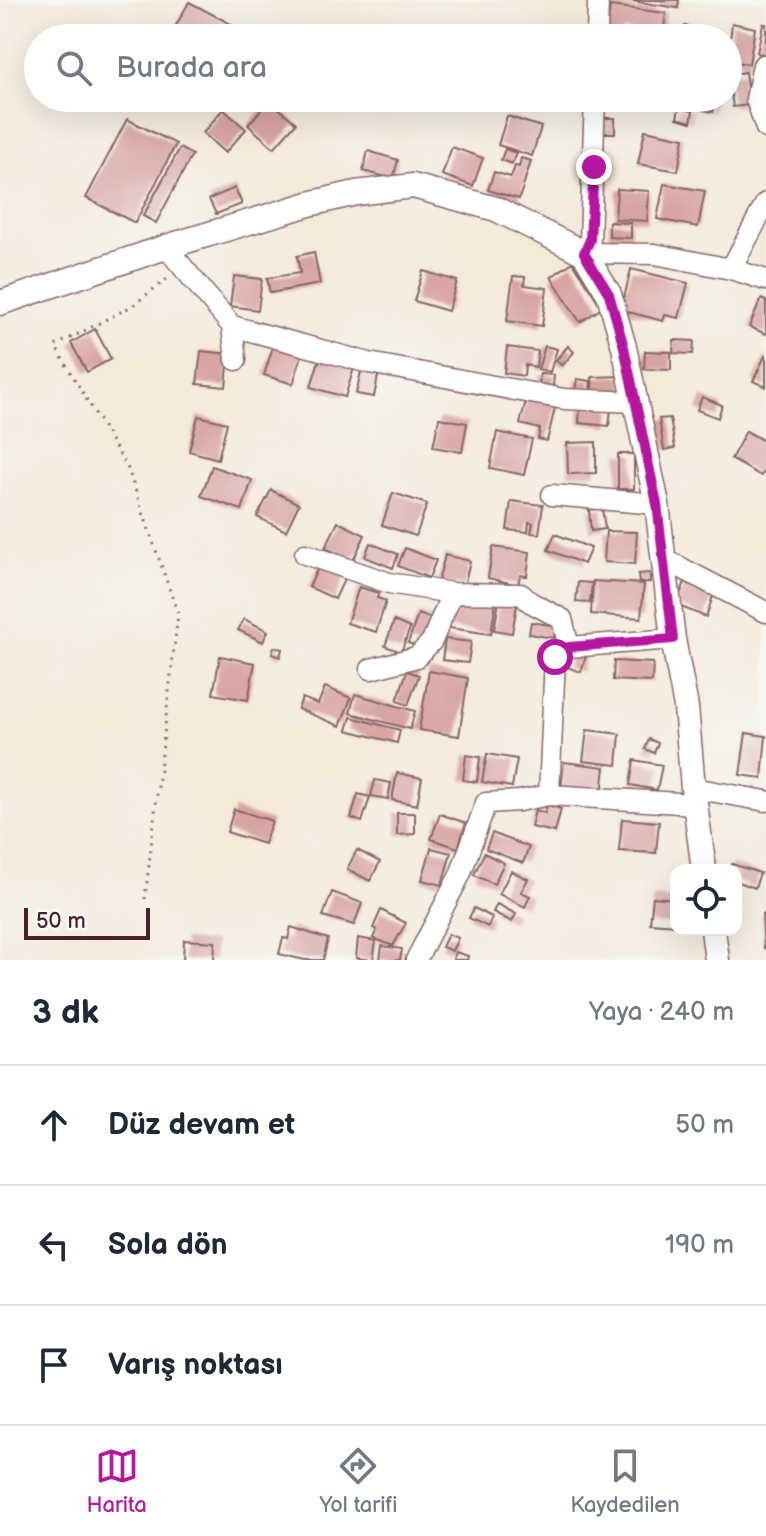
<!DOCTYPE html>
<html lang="tr">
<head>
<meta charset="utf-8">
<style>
	:root { --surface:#fff; --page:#f6f6f7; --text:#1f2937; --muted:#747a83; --line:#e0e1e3; --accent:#b5179e }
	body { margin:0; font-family:"Balsamiq Sans",sans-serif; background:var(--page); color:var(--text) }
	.controls { position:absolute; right:24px; bottom:24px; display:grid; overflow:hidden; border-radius:16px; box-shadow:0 8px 32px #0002 }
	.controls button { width:72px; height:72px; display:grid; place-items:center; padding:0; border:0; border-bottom:2px solid var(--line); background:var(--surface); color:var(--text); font:40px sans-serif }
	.scale { position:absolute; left:24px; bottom:20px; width:126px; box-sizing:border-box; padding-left:8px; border:4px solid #4a1f2b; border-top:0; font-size:22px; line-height:28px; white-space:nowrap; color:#4a1f2b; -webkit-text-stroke:6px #f6f6f2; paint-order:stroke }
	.stop { position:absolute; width:24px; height:24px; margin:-18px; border:6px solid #b5179e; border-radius:50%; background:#fff }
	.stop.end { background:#b5179e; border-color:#fff; box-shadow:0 2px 8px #0008 }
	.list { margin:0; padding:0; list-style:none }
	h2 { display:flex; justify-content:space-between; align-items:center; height:104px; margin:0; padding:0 32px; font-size:34px }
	h2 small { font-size:26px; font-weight:400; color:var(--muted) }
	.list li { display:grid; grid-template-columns:52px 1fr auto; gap:24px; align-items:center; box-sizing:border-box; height:120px; padding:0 32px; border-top:2px solid var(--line) }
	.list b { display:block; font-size:30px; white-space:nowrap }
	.list em { font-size:26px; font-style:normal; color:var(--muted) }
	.icon { flex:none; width:44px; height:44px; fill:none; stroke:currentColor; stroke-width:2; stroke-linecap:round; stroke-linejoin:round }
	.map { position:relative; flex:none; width:766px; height:960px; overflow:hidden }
	.search { position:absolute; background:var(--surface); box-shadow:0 8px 32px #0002; left:24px; right:24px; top:24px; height:88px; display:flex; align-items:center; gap:20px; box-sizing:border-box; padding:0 28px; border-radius:44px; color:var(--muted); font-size:30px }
	.sheet { height:464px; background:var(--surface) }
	nav { display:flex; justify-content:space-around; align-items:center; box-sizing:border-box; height:112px; border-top:2px solid var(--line); background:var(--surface); font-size:22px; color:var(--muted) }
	nav a { display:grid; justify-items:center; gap:4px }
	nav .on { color:var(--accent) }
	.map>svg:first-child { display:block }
	.building { fill:#d8a4a2 }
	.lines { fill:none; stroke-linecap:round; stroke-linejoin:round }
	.minor-casing { stroke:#866668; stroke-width:23 }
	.tertiary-casing { stroke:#866668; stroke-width:27 }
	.path { stroke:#866668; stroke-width:3; stroke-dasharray:2 6; stroke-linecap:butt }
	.minor { stroke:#fff; stroke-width:20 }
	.tertiary { stroke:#fff; stroke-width:24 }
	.route { stroke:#b5179e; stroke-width:10 }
</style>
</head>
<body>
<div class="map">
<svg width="766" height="960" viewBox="0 0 766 960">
	<rect width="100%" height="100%" fill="#f6f6f2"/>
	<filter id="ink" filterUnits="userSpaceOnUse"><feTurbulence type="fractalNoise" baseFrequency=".0125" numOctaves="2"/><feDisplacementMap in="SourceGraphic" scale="16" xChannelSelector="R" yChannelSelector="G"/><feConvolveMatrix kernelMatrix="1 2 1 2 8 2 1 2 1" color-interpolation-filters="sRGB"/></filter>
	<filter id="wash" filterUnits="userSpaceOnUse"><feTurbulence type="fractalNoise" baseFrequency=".006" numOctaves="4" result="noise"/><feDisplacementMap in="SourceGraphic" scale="32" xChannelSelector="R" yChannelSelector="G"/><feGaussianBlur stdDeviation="1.8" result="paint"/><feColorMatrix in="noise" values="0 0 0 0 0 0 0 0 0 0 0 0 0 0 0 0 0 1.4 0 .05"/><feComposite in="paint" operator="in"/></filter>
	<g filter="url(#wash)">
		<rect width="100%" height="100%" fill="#f4eada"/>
		<g id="blocks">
			<path class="building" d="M625 0H679L678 8Z
				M189 2 246 32 243 38H169Z
				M610 6 666 13 663 35 623 30 622 38H606Z
				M732 23 755 28 749 64 728 61Z
				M763 24H766V55L757 53Z
				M685 26 700 29 698 38 683 36Z
				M513 27 537 38H508Z
				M745 72 750 105 733 107 728 75Z
				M681 98H716L713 112 679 105Z
				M269 100 296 123 274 148 248 125Z
				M679 108 693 111 691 122 677 118Z
				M223 109 246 129 225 153 203 133Z
				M507 116 541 127 532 156 498 145Z
				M602 118H615V133H602Z
				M127 119 176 144 135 223 86 198Z
				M645 130 684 138 678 171 638 164Z
				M452 147 483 158 473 186 442 175Z
				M180 148 192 155 156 223 143 216Z
				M505 149 516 153 512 164 501 160Z
				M368 151 398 160 393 179 363 171Z
				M521 158 531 161 519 199 488 190 494 172 511 177 515 166 519 167Z
				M664 184 705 191 698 227 657 219Z
				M235 188 242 204 216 214 209 199Z
				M617 189 649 191 647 221 615 219Z
				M609 222 631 223V238L609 237Z
				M314 252 320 284 270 293 267 278 300 273 297 256Z
				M573 262 602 308 580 322 551 277Z
				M631 269 688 283 679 318 665 315 663 321 621 310Z
				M423 271 457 281 448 311 414 301Z
				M234 276 262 279 258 310 230 306Z
				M513 276 525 277 524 285 547 288 542 326 507 321Z
				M761 299 766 301V334L749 327Z
				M95 329 111 359 87 372 71 343Z
				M674 340 694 341 693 354 673 353Z
				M274 343 303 352 293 384 264 375Z
				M545 346 557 349 550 372 538 369Z
				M568 346 574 352 562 366 556 360Z
				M507 347 538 351 536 367 525 365 524 376 504 373Z
				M201 351 229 354 226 387 197 384Z
				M645 351 671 352V370L644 369Z
				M766 354V387L753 381Z
				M320 357 354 368 345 397 311 387Z
				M362 367 379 371 374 397 356 394Z
				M540 374 554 375 553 386 539 384Z
				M623 376 624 393 593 394 592 377Z
				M577 379 591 381 590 393 575 392Z
				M527 397 556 404 547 441 538 439 540 429 520 424Z
				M702 397 722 405 718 418 697 410Z
				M580 406 611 409 609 426 579 423Z
				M198 416 227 423 218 459 189 451Z
				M439 418 467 423 462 452 433 447Z
				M670 418 675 448 664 450 659 419Z
				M746 431 766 442V467L761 476 731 459Z
				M497 432 532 439 524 475 490 468Z
				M596 442V473L568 474 567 443Z
				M618 454H634V489H618Z
				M212 466 252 480 242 510 201 496Z
				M271 490 299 504 286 531 257 517Z
				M393 493 427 504 416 536 382 525Z
				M511 501 543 505 539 534 531 533 533 523 529 522 528 532 507 530Z
				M602 508 605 529 591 531 589 510Z
				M338 522 365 535 353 561 325 548Z
				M606 531 637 532 635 564 604 562Z
				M555 534 591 548 584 564 548 550Z
				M370 543 398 554 393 568 365 557Z
				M493 547 530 552 527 576 520 575 518 585 488 578Z
				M405 548 436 560 429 578 398 566Z
				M445 555 470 561 464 586 438 581Z
				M321 561 347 573 335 599 309 587Z
				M650 573V582L639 583 638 574Z
				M593 581 644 584 641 618 591 614Z
				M578 582 592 583 590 603 576 602Z
				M685 582 714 593 706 617 676 605Z
				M359 587 379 593 377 598 386 601 376 632 347 623Z
				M500 595 518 599 512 633 494 630Z
				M454 596 496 602 491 634 449 628Z
				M418 614 433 619 423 648 408 643Z
				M244 619 268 631 263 642 238 630Z
				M394 621 410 628 401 652 385 646Z
				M531 622 556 626 554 638 529 634Z
				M445 639 471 642 468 663 442 660Z
				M274 647 282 649 280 657 272 654Z
				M573 651 586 656 581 672 567 667Z
				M220 656 255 663 248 700 213 694Z
				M614 661 653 663 652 682 613 680Z
				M407 671 419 675 408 705 397 701Z
				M429 671 468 678 459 736 419 730Z
				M325 687 351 698 340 726 298 709 302 698 318 704Z
				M355 694 415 711 410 729 350 713Z
				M351 717 400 730 397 743 347 730Z
				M587 730 620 734 617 765 583 761Z
				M746 733 766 736 762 778 740 775Z
				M649 739 658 743 654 753 645 749Z
				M487 754 517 759 512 787 482 782Z
				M466 755 480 757 477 782 463 780Z
				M634 760 662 765 657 790 630 785Z
				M564 762 605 767 602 794 561 789Z
				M397 773 422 778 417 805 392 800Z
				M375 780 391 783 388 799 371 796Z
				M358 794 370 797 362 822 351 818Z
				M547 805 561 809 555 832 531 827 535 810 545 813Z
				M234 809 272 821 264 844 227 832Z
				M397 813H415V834L397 835Z
				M440 814 466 823 458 848 431 839Z
				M622 819 659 822 656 853 619 851Z
				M492 833 529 847 523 863 486 849Z
				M431 848 451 853 442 885 422 880Z
				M357 850 380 862 370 881 347 869Z
				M484 853 504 863 494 884 474 875Z
				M732 864 760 873 755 888 736 881V870H730Z
				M511 871 528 879 521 892 530 896 525 907 499 894Z
				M332 892 362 903 354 925 323 916Z
				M653 897 676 899V925L650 923Z
				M497 904 516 914 512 922 493 912Z
				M474 908 492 917 488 927 469 918Z
				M381 910 406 923 393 946 373 938 377 930 373 928Z
				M762 914H766V948H764Z
				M291 927 328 939 323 960H305L279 954 283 938 288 939Z
				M448 934 458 938 452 951 442 947Z
				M358 938 376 941 373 960 356 958Z
				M184 940 215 942 214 960H183Z
				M382 946 402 949 400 960H380Z
				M455 952 468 956 467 960H453Z"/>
		</g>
	</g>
	<g filter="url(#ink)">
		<use href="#blocks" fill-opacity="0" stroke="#866668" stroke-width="2"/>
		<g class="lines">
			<g class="minor-casing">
				<path id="minor" d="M597 38 598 0
					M763 65 756 99 766 128
					M595 98 590 240 584 253 655 254 731 269 766 280
					M166 247 232 326 236 360
					M731 269 766 203
					M232 326 369 363 564 399 636 402
					M552 495 657 504
					M305 554 389 583 452 593 521 594 530 602 562 619 569 647 673 639
					M662 558 766 612
					M371 669 417 657 432 641 452 593
					M693 788 766 801
					M549 795 555 657 569 647
					M416 960 460 875 486 803 519 801 549 795 695 804"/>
			</g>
			<g class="tertiary-casing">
				<path id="tertiary" d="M0 303 166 247 309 204 356 193 413 186 496 209 584 253 609 294 624 347 657 504 673 639 686 707 693 788 704 870
					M713 930 717 960"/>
			</g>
			<path class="path" d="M145 899 178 614 128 469 55 346 132 306 167 279"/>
			<use href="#minor" class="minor"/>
			<use href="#tertiary" class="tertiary"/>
		</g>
	</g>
	<g class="lines" filter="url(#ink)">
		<path class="route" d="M555 657 569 647 673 639 657 504 624 347 609 294 584 253 590 240 594 167"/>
	</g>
</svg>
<div class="controls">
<button><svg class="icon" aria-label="locate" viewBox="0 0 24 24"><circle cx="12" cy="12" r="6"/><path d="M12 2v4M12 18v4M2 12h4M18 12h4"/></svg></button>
</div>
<div class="scale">50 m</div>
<div class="stop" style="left:555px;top:657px"></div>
<div class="stop end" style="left:594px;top:167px"></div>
<div class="search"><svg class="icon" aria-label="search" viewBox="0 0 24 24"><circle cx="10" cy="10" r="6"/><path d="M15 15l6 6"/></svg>Burada ara</div>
</div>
<section class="sheet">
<h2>3 dk<small>Yaya · 240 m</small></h2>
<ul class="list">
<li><svg class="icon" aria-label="ahead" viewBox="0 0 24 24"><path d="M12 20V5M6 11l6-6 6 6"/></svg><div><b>Düz devam et</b></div><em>50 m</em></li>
<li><svg class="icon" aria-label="left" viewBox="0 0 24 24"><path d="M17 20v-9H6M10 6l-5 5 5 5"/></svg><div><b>Sola dön</b></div><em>190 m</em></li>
<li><svg class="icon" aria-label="arrive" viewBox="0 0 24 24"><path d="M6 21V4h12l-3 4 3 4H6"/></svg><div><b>Varış noktası</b></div></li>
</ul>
</section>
<nav>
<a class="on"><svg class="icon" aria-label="map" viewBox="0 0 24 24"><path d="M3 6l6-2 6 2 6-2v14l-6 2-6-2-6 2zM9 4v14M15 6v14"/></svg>Harita</a>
<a><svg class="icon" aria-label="directions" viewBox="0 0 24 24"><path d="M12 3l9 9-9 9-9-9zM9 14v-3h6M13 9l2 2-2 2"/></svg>Yol tarifi</a>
<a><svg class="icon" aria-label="saved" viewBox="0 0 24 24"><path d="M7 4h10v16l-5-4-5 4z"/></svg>Kaydedilen</a>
</nav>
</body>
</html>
